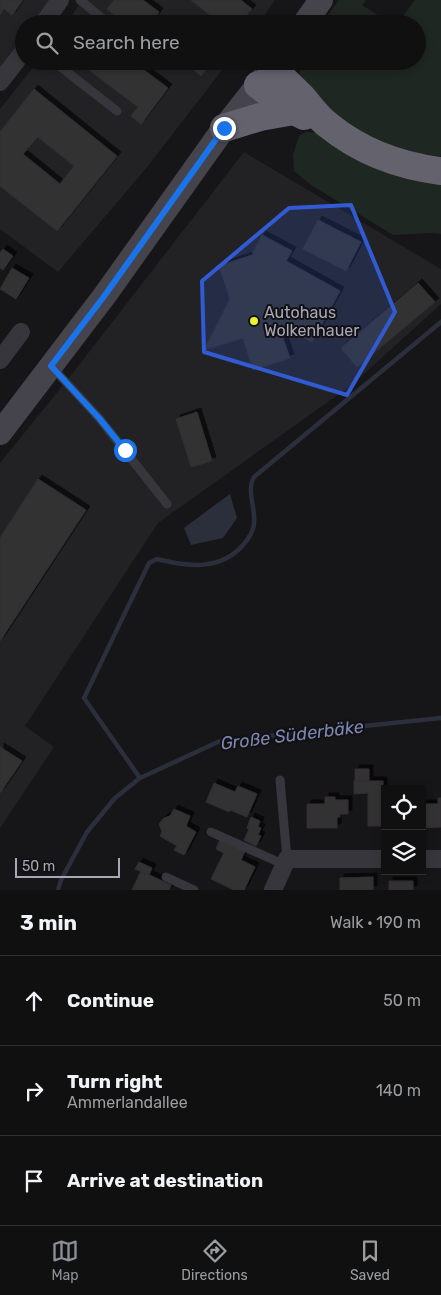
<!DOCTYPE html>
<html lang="en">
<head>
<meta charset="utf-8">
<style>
	:root { --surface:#101011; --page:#19191a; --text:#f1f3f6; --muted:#9c9d9f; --line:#303031; --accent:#8c9099 }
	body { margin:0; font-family:Rubik,sans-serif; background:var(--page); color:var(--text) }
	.controls { position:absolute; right:15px; bottom:15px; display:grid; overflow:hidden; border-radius:0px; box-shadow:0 2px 8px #0003 }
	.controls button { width:45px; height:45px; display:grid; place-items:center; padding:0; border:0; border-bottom:1px solid var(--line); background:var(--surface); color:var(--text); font:25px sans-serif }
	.scale { position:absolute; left:15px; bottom:12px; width:105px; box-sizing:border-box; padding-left:5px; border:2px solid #a8a7b7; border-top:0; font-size:14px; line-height:18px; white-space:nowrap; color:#a8a7b7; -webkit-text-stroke:4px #111012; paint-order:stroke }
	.stop { position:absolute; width:15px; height:15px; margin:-11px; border:4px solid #1a73e8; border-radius:50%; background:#fff }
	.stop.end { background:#1a73e8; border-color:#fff; box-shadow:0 1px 5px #0008 }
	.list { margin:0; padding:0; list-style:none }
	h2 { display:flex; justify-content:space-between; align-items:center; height:65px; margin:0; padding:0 20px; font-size:21px }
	h2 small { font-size:16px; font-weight:400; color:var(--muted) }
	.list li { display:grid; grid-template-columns:32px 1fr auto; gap:15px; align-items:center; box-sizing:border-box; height:90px; padding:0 20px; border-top:1px solid var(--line) }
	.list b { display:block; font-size:19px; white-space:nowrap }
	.list p { margin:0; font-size:16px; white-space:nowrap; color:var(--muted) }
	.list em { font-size:16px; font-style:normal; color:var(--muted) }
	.icon { flex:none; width:28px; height:28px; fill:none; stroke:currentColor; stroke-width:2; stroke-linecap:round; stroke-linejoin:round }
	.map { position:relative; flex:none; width:441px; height:890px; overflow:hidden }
	.search { position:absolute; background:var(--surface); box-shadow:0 2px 8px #0003; left:15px; right:15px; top:15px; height:55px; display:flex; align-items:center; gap:12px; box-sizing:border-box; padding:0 18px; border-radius:28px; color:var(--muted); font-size:19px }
	.sheet { height:335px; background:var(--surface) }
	nav { display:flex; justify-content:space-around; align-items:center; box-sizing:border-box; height:70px; border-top:1px solid var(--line); background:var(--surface); font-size:14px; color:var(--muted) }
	nav a { display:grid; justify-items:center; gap:2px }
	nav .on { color:var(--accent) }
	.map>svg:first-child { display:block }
	.built { fill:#222124 }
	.green { fill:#1f2722 }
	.water { fill:#2b2e3b }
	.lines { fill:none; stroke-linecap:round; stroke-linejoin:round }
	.stream { stroke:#2b2e3b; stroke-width:4.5 }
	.building { fill:#313033; stroke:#302f33; fill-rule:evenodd; filter:url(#shadow) }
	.lane { stroke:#37363c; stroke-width:9 }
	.street { stroke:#37363c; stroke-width:18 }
	.secondary { stroke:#45444c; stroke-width:24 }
	.highway { stroke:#63626d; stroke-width:28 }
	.route { stroke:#1a73e8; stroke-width:6 }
	.marked { fill:#325bd3; fill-opacity:0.2; stroke:#325bd3; stroke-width:4; stroke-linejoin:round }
	.poi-dot { fill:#ebf231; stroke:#111012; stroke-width:2 }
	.labels { text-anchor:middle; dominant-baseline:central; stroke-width:4; stroke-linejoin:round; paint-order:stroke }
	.poi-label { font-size:16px; fill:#a8a7b7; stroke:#111012; text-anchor:start }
	.water-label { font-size:18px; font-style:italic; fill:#7d86b2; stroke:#111012 }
</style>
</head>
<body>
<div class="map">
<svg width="441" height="890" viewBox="0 0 441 890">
	<defs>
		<filter id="shadow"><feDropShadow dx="4" dy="-4" stdDeviation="0" flood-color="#0009"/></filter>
	</defs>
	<rect width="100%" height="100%" fill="#161517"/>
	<path class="built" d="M0 0H51L33 24H24V37L0 69Z
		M83 0H275L258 24H65Z
		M38 61H229L148 166 58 272 0 229V109Z
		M244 152 441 269V304L353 384 158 523 25 726 54 747 0 828V463L72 374Z"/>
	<path class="green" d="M339 0H366L362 5 392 24H321Z
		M415 0H441V156L424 155 375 142 340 119 300 77 298 61H417V24H397Z
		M306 132 318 133 384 169 441 185V234L430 233 393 235 311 185 294 171 293 155 299 136Z"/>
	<path class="water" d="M230 494 237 518 223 538 191 545 184 528Z"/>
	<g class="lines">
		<path class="stream" d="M140 778 84 698 149 563 157 559C189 567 221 571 244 544 248 539 254 530 254 523 256 508 246 491 254 477L441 322
			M58 890 61 880 87 832 115 798 140 778 220 741 441 718"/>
	</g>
	<path class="building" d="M0 0H23L12 15 4 9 0 15Z
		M114 0H143L159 12 151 24H125L107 9Z
		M191 0H241L252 9 239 24H221Z
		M77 61H132L168 88 141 124 131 116 138 107Z
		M183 61H214L201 76Z
		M34 89 117 156 57 231 0 186V132ZM38 137 74 166 60 184 23 154Z
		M318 220 361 242 346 271 303 249Z
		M262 235 292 251 286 261 340 291 312 342 278 324 290 358 253 370 243 338 204 350 230 299 219 266 252 255Z
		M3 249 13 256 3 270 0 268V253Z
		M12 268 29 278 16 299 0 289Z
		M418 283 435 302 357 367 341 348Z
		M197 412 212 461 191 467 176 419Z
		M38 479 86 510 0 641V538Z
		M0 747 22 761 0 793Z
		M355 769H369V781H355Z
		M354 781H383V792H385V826H368V793L354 794Z
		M214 783 235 792 238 786 257 794 247 817 230 810 229 812 206 802Z
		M325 797H335V800H348V814H340V817H337V828H307V804H325Z
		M438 798H441V827L422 828V804H438Z
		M174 809 190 816 186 826 196 832 184 855 174 850 177 846 160 836 162 832 159 824 164 818 170 816Z
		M251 817 260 821 258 827 261 828 258 835 261 836 256 846 244 840 249 829 247 828Z
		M220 839 245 851 241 860 255 867 244 890H234L211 879 224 853 216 849Z
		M139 862 152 868 149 875 135 869Z
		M141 871 171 885 169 890H132Z
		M373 877V890H340V878Z
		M389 881H413V890H389Z"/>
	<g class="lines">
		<path class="lane" d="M80 0 109 24
			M53 61 117 111
			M51 366 99 418 167 504
			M280 780 287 859
			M211 832 285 865
			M166 877 194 890"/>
		<path class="street" d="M43 24 60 0
			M0 82 24 51
			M0 360 21 332
			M422 859H441
			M273 890 287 859H385"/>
		<path class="secondary" d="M304 24 321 0
			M0 433 105 295 224 128 269 71"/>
		<path class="highway" d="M271 67C282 77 292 87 302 97 310 106 318 118 328 125 360 151 400 166 441 171
			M258 85 294 111 304 116
			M224 128 260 117 294 111"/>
	</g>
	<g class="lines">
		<path class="route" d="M125 450 99 418 51 366 105 295 224 128"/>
	</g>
	<path class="marked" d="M351 205 395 312 347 395 204 352 202 281 289 208Z"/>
	<circle class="poi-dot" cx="254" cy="321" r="5"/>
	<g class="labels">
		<g class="poi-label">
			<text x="264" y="312">Autohaus<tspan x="264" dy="18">Wolkenhauer</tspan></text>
		</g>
		<g class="water-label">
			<text transform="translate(292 735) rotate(-7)">Große Süderbäke</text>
		</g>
	</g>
</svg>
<div class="controls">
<button><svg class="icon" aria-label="locate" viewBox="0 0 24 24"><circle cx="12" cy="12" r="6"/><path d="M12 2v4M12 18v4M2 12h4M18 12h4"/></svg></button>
<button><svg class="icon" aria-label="layers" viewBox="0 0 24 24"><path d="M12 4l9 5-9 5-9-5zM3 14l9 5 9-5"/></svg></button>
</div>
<div class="scale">50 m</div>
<div class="stop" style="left:125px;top:450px"></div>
<div class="stop end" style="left:224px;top:128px"></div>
<div class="search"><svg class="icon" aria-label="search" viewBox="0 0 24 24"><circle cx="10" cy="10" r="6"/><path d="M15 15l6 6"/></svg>Search here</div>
</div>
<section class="sheet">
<h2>3 min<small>Walk · 190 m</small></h2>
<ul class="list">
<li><svg class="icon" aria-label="ahead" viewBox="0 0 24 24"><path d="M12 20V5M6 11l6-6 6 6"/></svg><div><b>Continue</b></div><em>50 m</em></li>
<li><svg class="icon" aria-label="right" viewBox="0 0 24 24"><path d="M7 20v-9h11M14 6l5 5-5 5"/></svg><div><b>Turn right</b><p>Ammerlandallee</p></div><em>140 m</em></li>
<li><svg class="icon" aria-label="arrive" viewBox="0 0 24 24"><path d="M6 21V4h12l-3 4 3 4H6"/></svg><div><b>Arrive at destination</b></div></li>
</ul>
</section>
<nav>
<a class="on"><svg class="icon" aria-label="map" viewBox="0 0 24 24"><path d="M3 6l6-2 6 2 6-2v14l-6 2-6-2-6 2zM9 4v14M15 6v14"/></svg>Map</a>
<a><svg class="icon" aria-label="directions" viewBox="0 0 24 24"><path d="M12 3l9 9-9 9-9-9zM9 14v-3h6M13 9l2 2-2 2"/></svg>Directions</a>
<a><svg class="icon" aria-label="saved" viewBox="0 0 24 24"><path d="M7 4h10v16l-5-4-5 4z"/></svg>Saved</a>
</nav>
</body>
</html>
